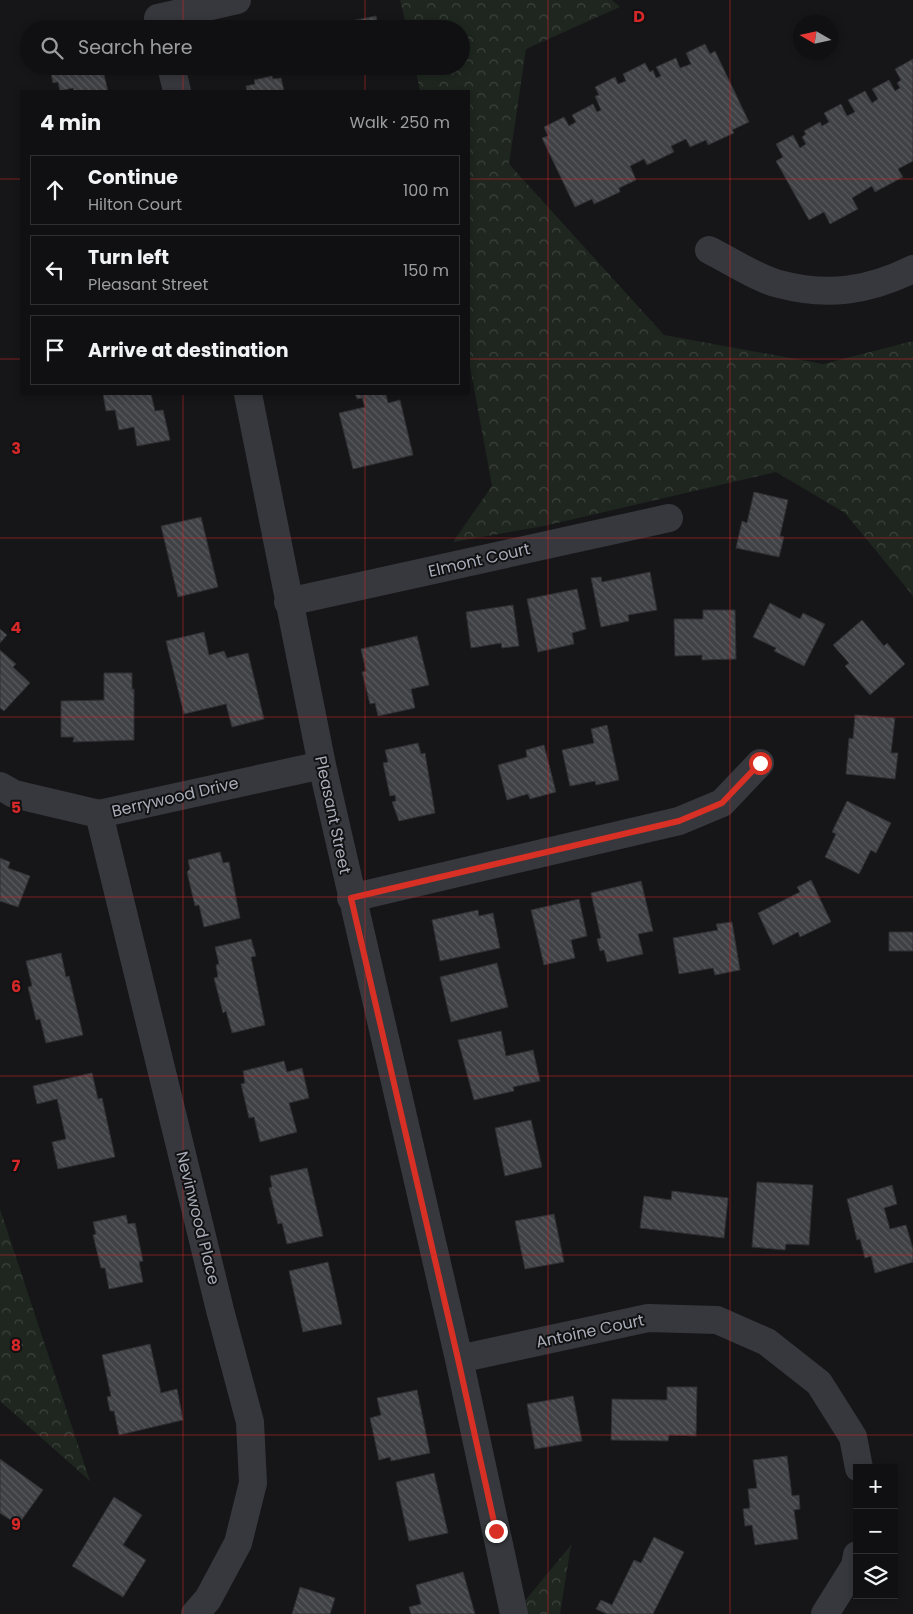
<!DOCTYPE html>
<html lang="en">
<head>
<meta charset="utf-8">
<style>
	:root { --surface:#101012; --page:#19191b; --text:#f1f3f6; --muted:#9c9d9f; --line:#303032 }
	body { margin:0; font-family:Poppins,sans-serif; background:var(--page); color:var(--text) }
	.controls { position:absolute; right:15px; bottom:15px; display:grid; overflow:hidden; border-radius:0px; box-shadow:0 2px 8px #0003 }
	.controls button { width:45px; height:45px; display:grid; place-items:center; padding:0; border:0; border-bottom:1px solid var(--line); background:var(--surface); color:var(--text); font:25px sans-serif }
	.compass { position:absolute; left:793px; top:15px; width:45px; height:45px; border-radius:50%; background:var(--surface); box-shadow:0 2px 8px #0003; rotate:279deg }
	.stop { position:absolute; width:15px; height:15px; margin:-11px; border:4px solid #d93025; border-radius:50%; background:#fff }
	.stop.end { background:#d93025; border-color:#fff; box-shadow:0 1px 5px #0008 }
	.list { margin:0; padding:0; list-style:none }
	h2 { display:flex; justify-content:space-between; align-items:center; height:65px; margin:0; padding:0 20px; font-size:21px }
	h2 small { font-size:16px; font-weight:400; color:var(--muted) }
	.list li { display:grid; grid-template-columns:32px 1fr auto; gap:15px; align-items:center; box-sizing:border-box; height:70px; margin:0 10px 10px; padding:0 10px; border:1px solid var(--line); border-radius:0px }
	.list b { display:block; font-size:19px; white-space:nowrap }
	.list p { margin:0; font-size:16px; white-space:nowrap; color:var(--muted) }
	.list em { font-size:16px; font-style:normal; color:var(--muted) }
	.icon { flex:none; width:28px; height:28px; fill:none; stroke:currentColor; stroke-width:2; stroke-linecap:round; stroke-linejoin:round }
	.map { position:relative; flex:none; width:913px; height:1614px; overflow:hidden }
	.search { position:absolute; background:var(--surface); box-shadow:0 2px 8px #0003; left:20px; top:20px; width:450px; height:55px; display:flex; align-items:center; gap:12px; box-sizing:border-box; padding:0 18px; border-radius:28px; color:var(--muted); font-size:19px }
	.panel { position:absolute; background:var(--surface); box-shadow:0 2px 8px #0003; left:20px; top:90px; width:450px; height:305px; border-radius:0px }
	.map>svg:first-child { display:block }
	.forest { fill:url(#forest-crowns) }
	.building { fill:url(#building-back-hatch); stroke:#303034 }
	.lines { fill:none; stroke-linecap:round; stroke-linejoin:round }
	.minor { stroke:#37383d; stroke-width:28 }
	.route { stroke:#d93025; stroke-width:6 }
	.grid { fill:none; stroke:#d62828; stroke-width:1; stroke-opacity:0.55 }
	.labels { text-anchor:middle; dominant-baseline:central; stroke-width:4; stroke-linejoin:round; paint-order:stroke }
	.street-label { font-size:16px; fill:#a8adb8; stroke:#111113 }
	.grid-label { font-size:16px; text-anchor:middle; font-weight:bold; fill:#d62828; stroke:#111113; stroke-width:4; stroke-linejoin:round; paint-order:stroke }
</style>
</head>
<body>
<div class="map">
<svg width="913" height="1614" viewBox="0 0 913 1614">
	<defs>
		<pattern id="forest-crowns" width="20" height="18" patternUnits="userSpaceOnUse" patternTransform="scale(1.25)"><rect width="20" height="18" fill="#1e261f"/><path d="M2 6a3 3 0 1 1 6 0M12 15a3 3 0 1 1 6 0" fill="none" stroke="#3c433d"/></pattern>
		<pattern id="building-back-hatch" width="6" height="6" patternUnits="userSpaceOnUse" patternTransform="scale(1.25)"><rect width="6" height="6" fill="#404145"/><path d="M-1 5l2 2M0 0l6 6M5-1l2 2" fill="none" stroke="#595a5e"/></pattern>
	</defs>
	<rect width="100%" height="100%" fill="#161618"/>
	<path class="forest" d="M400 0H612L620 7 526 49 509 164 664 335 823 364 913 341V596L845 513 776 472 544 526 453 542 492 486 469 361V91H420L415 66H461V29H407Z
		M0 1209 90 1481 0 1401Z
		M571 1545 560 1614H514Z"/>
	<path class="building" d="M376 16 379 29H327L326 26Z
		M100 23 102 29H78Z
		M287 24 288 29H265Z
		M705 44 710 54 715 51 749 122 732 130 734 133 708 145 706 140 690 147 686 139 671 146 674 152 647 165 644 159 630 166 636 180 619 188 620 192 594 204 592 199 575 207 542 138 548 136 544 127 564 117 569 126 576 122 572 115 593 104 597 112 601 110 595 96 599 95 595 87 615 77 618 84 626 81 623 74 645 63 650 72 653 70 656 78 661 76 656 67 676 58 680 68 691 64 686 53Z
		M913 59V161L898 169 903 177 875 192 872 186 852 198 858 209 830 224 824 212 809 220 776 161 783 157 776 144 793 135 800 148 806 144 802 137 806 134 804 131 820 122 822 126 829 122 824 113 841 104 847 116 855 112 848 100 865 91 872 103 878 99 872 89 889 80 895 91 900 88 897 83 901 80 895 69Z
		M49 66H102L108 91H74L73 88 60 91 58 82 53 83Z
		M236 66H273L238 74Z
		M272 76 273 79 281 78 284 91H247L246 86 255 84 254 80Z
		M103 394H151L155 411 163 410 170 440 137 446 134 427 119 430 115 410 106 411Z
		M355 394H386L388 403 400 400 413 455 353 469 339 413 365 407 362 398 357 399Z
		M754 492 788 500 780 536 784 537 779 557 736 548 742 521 747 523Z
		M201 517 218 587 178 597 161 526Z
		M650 572 657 610 628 615 629 621 601 627 591 578 601 577 602 582Z
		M577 589 586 629 572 633 574 644 538 652 527 599Z
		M770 603 800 619 803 613 825 624 804 666 774 651 776 648 753 637Z
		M513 605 519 646 502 648 501 643 471 648 466 612Z
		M703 610H735L736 659 702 660V655L675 656 674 619H703Z
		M862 620 884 646 887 643 905 664 870 695 845 666 849 663 833 645Z
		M0 629 7 635 0 643Z
		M204 632 209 655 224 651 227 658 248 653 264 719 232 727 226 704 184 714 166 641Z
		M417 636 429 685 411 689 415 708 378 716 375 703 370 704 362 672 366 671 361 649Z
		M0 650 16 664 13 667 30 683 4 711 0 708Z
		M104 673H132V689H134V740L73 742 74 737H61V701L104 700Z
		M855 715 895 718 891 753H898L895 779 846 774 849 738 853 739Z
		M607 725 619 780 596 785 595 781 570 786 562 750 594 743 591 729Z
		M418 743 421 754 425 753 435 813 399 821 392 802 396 801 395 795 390 796 383 763 388 762 385 750Z
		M544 745 556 792 530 799 528 794 507 800 498 765 527 757 526 750Z
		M847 801 891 823 876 853 871 850 859 874 825 857 836 834 832 832Z
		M220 852 223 863 229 862 240 918 204 927 199 905 195 906 187 872 190 869 188 860Z
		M0 858 10 862 8 868 30 876 18 907 0 901Z
		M811 880 831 922 800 937 798 932 773 945 758 913 800 892 797 887Z
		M641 881 653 931 638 934 643 954 607 962 604 950 600 951 597 939 601 938 591 893Z
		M579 899 587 936 571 940 575 958 544 965 531 910Z
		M478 910 479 916 493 913 500 948 440 961 432 920Z
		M732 922 740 970 715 975 713 968 679 974 673 938 718 930 716 924Z
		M889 932H913V951H889Z
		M251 939 256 956 251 957 265 1025 232 1033 226 1011 223 1013 214 978 218 977 216 965 219 964 215 947Z
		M61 953 66 977 69 976 83 1035 46 1043 40 1019 36 1020 28 987 32 986 26 961Z
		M497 963 508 1007 451 1022 440 977Z
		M501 1031 506 1056 533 1050 540 1081 513 1087 514 1091 474 1100 458 1040Z
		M284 1061 287 1072 302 1068 309 1098 289 1103 297 1132 260 1142 254 1117 249 1118 241 1084 245 1083 243 1071Z
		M92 1073 98 1099 102 1098 115 1157 58 1169 52 1142 66 1139 57 1099 37 1104 33 1086Z
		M531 1120 542 1167 505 1176 495 1128Z
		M307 1168 323 1236 287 1244 282 1223 278 1224 269 1188 272 1187 270 1176Z
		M757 1182 813 1185 809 1245 786 1244 785 1250 752 1247Z
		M892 1185 897 1204 884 1208 890 1229 906 1225 913 1249V1262L875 1273 871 1256 865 1258 860 1239 857 1240 847 1199Z
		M672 1191 728 1198 724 1238 640 1228 644 1196 671 1200Z
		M554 1214 564 1262 525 1269 515 1221Z
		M126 1215 128 1224 135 1223 143 1261 139 1262 143 1282 109 1289 105 1268H101L93 1235 96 1234 93 1222Z
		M328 1262 342 1324 303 1332 289 1271Z
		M150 1344 161 1393 177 1389 183 1420 119 1435 114 1411H110L107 1397 111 1396 102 1355Z
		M667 1387H697L696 1436 669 1435 668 1441 611 1440 612 1399 667 1400Z
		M417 1390 430 1453 391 1461 390 1457 379 1460 370 1418 381 1415 377 1398Z
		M573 1396 582 1441 535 1449 527 1404Z
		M787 1456 792 1496 799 1495 800 1509 794 1510 798 1539 755 1545 752 1525 745 1526 743 1509 750 1508 748 1489 757 1488 753 1460Z
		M0 1459 43 1490 18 1525 0 1513Z
		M434 1473 448 1533 409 1541 396 1482Z
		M114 1497 142 1515 123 1545 146 1560 123 1597 72 1566Z
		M654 1537 684 1552 653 1614H607L596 1609 601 1600 612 1605 634 1560 641 1563Z
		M463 1572 475 1614H411L409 1607 421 1604 416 1585Z
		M300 1587 335 1598 330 1614H292Z"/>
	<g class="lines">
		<path class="minor" d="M158 18 237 0
			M171 66 177 91
			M709 250C729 260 758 279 779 284 828 297 868 291 913 269
			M248 394 322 765 459 1359 514 1614
			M288 602 669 518
			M0 786 14 794 99 814 322 765
			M99 814 220 1310 250 1422 253 1483 238 1543 208 1599 195 1614
			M351 898 679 821 722 803 760 763
			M459 1359 648 1318 717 1320 767 1342 819 1383 853 1437 859 1468
			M825 1614 855 1566 857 1555"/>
	</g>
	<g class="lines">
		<path class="route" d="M496 1531 458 1359 351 898 679 821 722 803 760 763"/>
	</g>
	<path class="grid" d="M183 0V29M365 0V29M548 0V1614M730 0V1614M183 66V91M365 66V91M0 179H21M469 179H913M0 359H21M469 359H913M183 394V1614M365 394V1614M0 538H913M0 717H913M0 897H913M0 1076H913M0 1255H913M0 1435H913"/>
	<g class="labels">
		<g class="street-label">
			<text transform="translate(479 560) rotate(-13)">Elmont Court</text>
			<text transform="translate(175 797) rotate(-13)">Berrywood Drive</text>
			<text transform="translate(333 815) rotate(78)">Pleasant Street</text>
			<text transform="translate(198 1218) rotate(76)">Nevinwood Place</text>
			<text transform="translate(590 1331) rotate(-12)">Antoine Court</text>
		</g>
	</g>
	<g class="grid-label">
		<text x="639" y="22">D</text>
		<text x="16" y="454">3</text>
		<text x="16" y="633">4</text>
		<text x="16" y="813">5</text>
		<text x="16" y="992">6</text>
		<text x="16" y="1171">7</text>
		<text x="16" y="1351">8</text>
		<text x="16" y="1530">9</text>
	</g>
</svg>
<div class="controls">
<button>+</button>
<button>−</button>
<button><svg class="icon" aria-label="layers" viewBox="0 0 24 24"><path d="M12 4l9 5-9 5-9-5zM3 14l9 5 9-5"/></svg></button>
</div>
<svg class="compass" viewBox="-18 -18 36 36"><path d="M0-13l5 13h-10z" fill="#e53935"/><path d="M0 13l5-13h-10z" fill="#9c9d9f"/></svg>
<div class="stop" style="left:760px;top:763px"></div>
<div class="stop end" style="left:496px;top:1531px"></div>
<div class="search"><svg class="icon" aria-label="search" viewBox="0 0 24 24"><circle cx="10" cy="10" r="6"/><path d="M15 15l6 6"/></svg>Search here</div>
<section class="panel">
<h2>4 min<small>Walk · 250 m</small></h2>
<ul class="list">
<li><svg class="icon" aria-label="ahead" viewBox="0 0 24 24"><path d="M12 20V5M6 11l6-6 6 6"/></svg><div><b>Continue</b><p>Hilton Court</p></div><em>100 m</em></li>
<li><svg class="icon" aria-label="left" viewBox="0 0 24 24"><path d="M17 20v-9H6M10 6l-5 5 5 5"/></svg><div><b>Turn left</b><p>Pleasant Street</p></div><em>150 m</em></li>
<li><svg class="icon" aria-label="arrive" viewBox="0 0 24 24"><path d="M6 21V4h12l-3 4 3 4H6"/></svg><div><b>Arrive at destination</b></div></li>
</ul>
</section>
</div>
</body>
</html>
